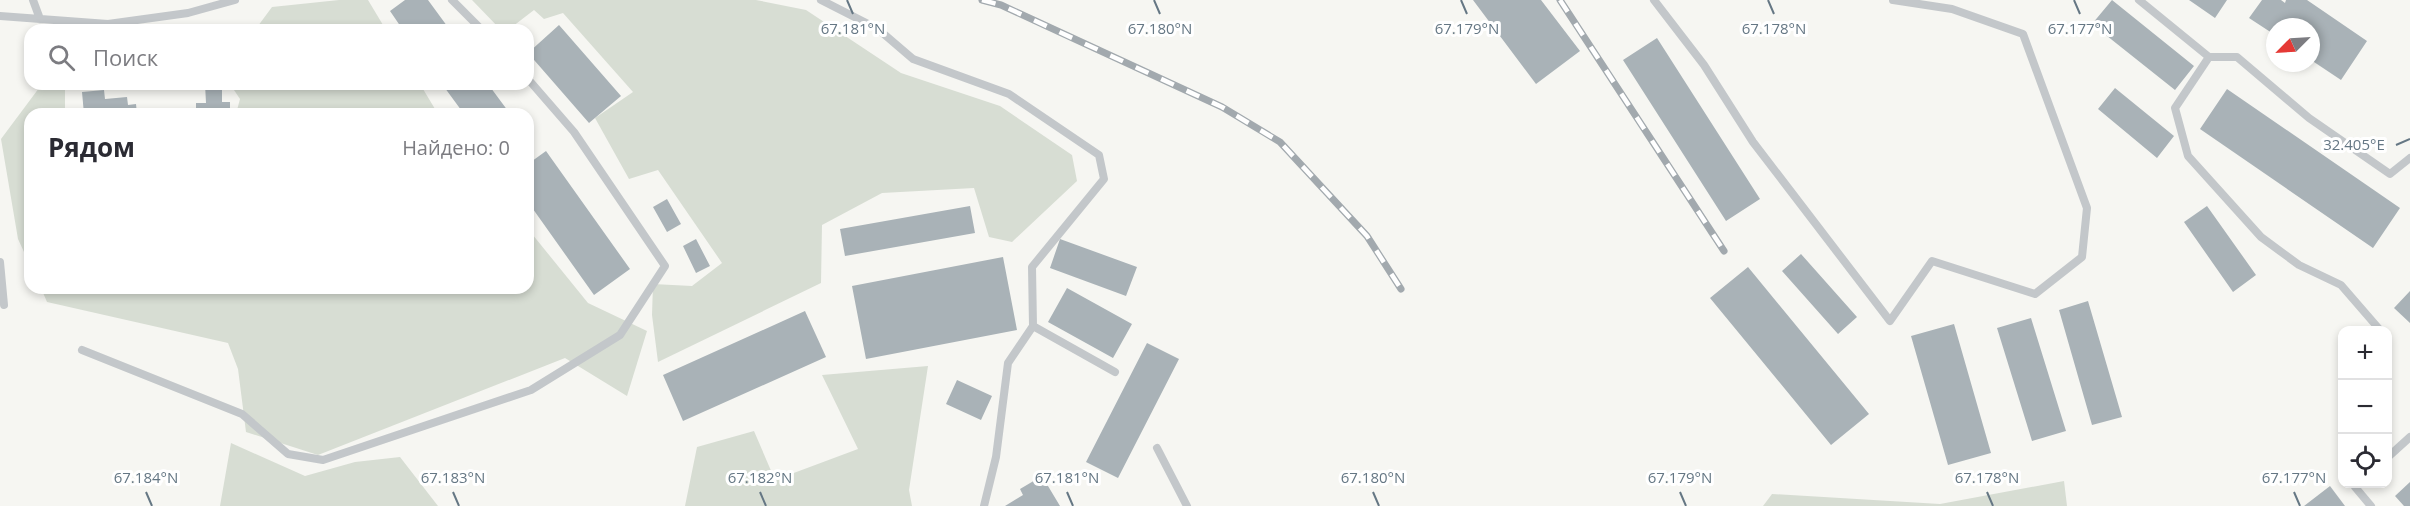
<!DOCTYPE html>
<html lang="ru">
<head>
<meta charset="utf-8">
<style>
	:root { --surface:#fff; --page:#f2f2f3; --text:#2b2b33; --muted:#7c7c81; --line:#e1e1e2 }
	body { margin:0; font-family:"Open Sans",sans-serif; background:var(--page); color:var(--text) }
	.controls { position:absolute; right:18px; bottom:18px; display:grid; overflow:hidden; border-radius:12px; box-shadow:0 3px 9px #0003 }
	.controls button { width:54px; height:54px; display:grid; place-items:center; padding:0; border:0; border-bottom:2px solid var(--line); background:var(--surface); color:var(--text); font:30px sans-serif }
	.compass { position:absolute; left:2266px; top:18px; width:54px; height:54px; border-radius:50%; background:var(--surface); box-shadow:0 3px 9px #0003; rotate:246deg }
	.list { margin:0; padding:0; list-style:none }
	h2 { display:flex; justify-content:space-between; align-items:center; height:78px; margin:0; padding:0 24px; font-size:26px }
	h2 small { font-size:20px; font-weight:400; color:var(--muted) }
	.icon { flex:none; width:33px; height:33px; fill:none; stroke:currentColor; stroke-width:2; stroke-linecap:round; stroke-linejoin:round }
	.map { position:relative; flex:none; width:2410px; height:506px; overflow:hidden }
	.search { position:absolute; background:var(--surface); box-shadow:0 3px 9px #0003; left:24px; top:24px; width:510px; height:66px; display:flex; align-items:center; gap:15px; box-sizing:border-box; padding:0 21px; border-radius:18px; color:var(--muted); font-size:22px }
	.panel { position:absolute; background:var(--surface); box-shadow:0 3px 9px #0003; left:24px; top:108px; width:510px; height:186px; border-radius:18px }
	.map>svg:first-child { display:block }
	.green { fill:#d7ddd3 }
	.building { fill:#a9b2b7 }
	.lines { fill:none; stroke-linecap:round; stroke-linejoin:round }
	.lane { stroke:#c3c7ca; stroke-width:8 }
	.rail-casing { stroke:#a2a9ae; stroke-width:7 }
	.rail { stroke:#fff; stroke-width:4.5; stroke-dasharray:14; stroke-linecap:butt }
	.ticks { fill:none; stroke:#657784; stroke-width:2 }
	.ticks-label { font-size:15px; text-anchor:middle; fill:#657784; stroke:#fff; stroke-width:6; stroke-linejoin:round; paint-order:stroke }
</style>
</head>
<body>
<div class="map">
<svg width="2410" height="506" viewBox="0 0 2410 506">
	<rect width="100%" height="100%" fill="#f6f6f2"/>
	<path class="green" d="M339 0H368L386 30H255L272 7Z
		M472 0H756L806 10 901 73 1000 106 1072 155 1077 181 1012 242 989 237 974 188 882 193 822 225 821 283 658 362 652 315 653 284 692 286 722 263 658 170 629 179 595 118 633 92 563 13 544 19 534 10 508 30H501Z
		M42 84H54L65 90V114H30V265L18 239 1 139Z
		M230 84H420L438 114H236L240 99Z
		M528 229 588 303 647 331 627 396 565 358 318 455 246 432 238 369 228 343 47 302 41 288H528Z
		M928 366 909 490 912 506H685L697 447 754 431 775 480 858 449 822 375Z
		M231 443 305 476 355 462 400 457 438 506H220Z
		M2064 481 2067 506H1763L1772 494 1940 504Z"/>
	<path class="building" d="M405 0H428L450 30H403L390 11Z
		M1473 0H1541L1580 51 1536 84Z
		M2112 0 2194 66 2175 90 2092 24Z
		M2189 0H2227L2215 18Z
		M2262 0H2281L2285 3 2286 0H2307L2367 41 2341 80 2311 60V27H2275V35L2249 18Z
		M559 25 621 96 589 123 528 53Z
		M1657 38 1760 199 1726 221 1623 60Z
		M205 84H222V102H230V114H196V103H206Z
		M442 84H488L508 111 503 114H464Z
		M2115 88 2174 136 2157 158 2098 109Z
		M2227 89 2400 208 2373 248 2200 129Z
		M104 90 105 99 127 97 128 105 136 104 137 114H84L82 92Z
		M546 151 630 269 594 295 528 202V164Z
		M667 199 681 224 667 232 653 207Z
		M970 206 975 233 845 256 840 229Z
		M2207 206 2256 275 2233 292 2184 222Z
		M696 239 710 266 696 273 683 246Z
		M1060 239 1137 267 1126 296 1050 268Z
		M1801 254 1857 317 1838 334 1782 271Z
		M1003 257 1017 330 866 359 852 286Z
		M1748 267 1869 414 1831 445 1710 298Z
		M1067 288 1132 324 1113 358 1048 322Z
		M2410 291V323L2394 308Z
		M2088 301 2122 417 2092 425 2059 310Z
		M805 311 826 357 683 421 663 375Z
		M2031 318 2066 431 2032 441 1997 328Z
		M1954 324 1991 453 1948 465 1911 336Z
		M1147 343 1179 359 1118 478 1086 462Z
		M957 380 992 396 981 420 946 404Z
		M1042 476 1060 506H1005L1023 495 1020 489Z
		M2410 482V506H2404L2395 496Z
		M2330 486 2345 506H2304Z"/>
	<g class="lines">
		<path class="lane" d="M33 0 40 19
			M452 0 482 30
			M821 0 878 29 913 59 1009 94 1099 155 1104 179 1032 267 1033 326 1008 363 996 457 984 506
			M1654 0 1704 65 1753 142 1890 321 1932 261 2035 294 2082 257 2087 208 2023 34 1952 9 1893 0
			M2139 0 2209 57
			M0 16 108 24 188 13 235 0
			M0 262 4 305
			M1033 326 1115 372
			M2380 330 2341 285 2299 265 2261 237 2188 156 2175 108 2209 57H2237L2309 118 2390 174 2410 158
			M82 350 242 414 288 454 323 460 531 390 620 335 665 266 574 132 528 79
			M1157 448 1187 506
			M2388 457 2410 437
			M2358 484 2355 487 2371 506"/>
		<g class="rail-casing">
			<path id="rail" d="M982 0 1001 5 1222 107 1280 142 1367 236 1401 289
				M1560 0 1724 251"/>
		</g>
		<use href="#rail" class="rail"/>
	</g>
	<path class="ticks" d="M847 0 853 14M1154 0 1160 14M1461 0 1467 14M1768 0 1774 14M2074 0 2080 14M2396 145 2410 139M146 492 152 506M453 492 459 506M760 492 766 506M1067 492 1073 506M1373 492 1379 506M1680 492 1686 506M1987 492 1993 506M2294 492 2300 506"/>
	<g class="ticks-label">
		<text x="1774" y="34">67.178°N</text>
		<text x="853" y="34">67.181°N</text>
		<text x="1160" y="34">67.180°N</text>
		<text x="1467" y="34">67.179°N</text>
		<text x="2080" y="34">67.177°N</text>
		<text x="2354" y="150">32.405°E</text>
		<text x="146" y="483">67.184°N</text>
		<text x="453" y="483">67.183°N</text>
		<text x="760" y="483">67.182°N</text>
		<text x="1067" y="483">67.181°N</text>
		<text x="1373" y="483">67.180°N</text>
		<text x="1680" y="483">67.179°N</text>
		<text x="1987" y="483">67.178°N</text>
		<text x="2294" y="483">67.177°N</text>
	</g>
</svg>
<div class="controls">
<button>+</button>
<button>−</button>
<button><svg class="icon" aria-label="locate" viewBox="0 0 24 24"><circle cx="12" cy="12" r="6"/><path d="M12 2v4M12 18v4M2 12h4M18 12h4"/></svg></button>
</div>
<svg class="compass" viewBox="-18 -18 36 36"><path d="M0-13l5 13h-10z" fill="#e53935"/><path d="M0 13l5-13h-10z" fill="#7c7c81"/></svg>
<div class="search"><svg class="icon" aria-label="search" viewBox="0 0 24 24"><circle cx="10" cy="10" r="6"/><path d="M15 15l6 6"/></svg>Поиск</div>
<section class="panel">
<h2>Рядом<small>Найдено: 0</small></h2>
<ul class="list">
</ul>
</section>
</div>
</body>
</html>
